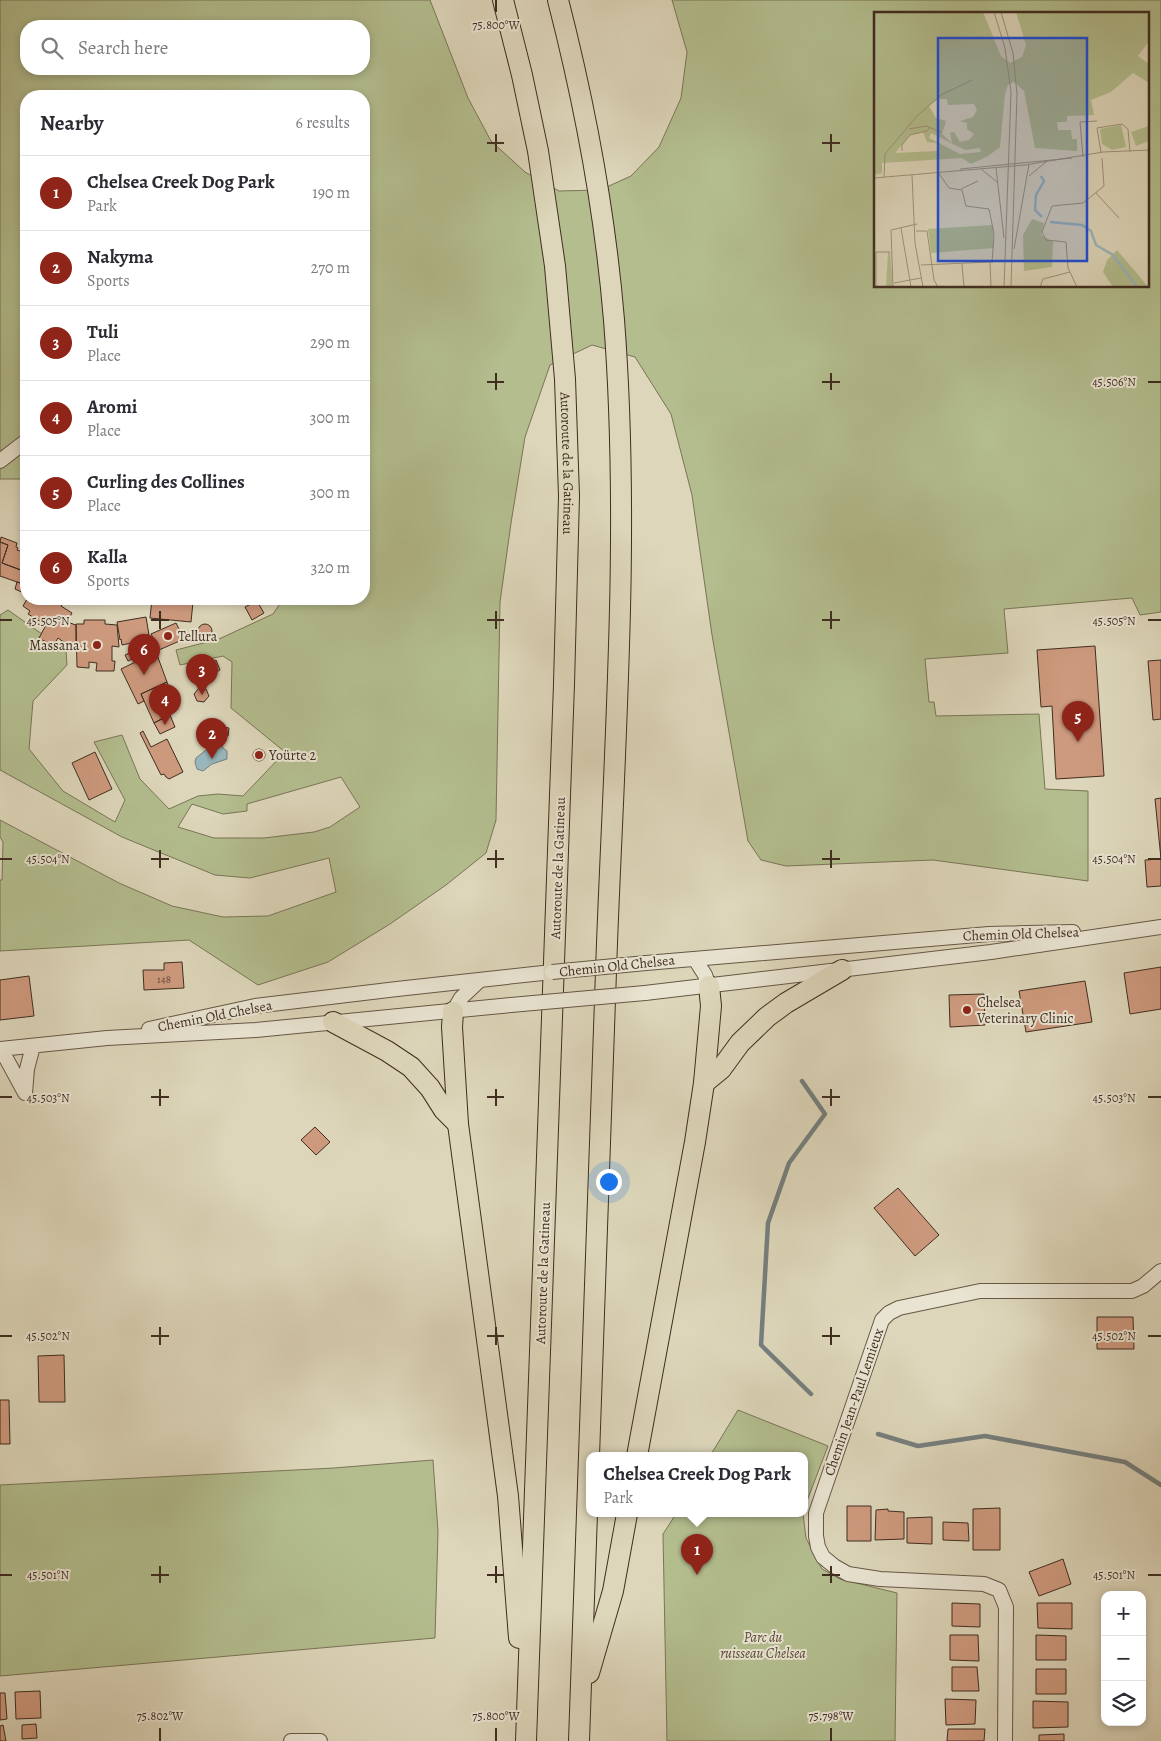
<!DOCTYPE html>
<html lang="en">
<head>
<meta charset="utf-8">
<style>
	:root { --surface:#fff; --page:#f2f2f3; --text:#2b2b33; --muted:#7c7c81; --line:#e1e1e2; --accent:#8f2418 }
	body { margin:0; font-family:Alegreya,serif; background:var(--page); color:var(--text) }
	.controls { position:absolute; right:15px; bottom:15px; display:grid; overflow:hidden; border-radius:10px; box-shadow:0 2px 8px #0003 }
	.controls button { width:45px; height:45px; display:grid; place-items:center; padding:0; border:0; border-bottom:1px solid var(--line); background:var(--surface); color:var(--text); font:25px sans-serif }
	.you { position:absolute; left:608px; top:1181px; width:18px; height:18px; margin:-12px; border:4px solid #fff; border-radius:50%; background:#1a73e8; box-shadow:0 0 0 8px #1a73e833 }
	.badge { display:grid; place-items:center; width:32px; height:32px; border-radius:50%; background:var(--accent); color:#fff; font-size:16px; font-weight:700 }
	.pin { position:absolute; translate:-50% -41px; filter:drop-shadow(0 1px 2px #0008) }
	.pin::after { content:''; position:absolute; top:26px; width:18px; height:15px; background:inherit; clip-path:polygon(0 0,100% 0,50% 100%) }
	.popup { position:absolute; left:586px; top:1452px; width:222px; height:65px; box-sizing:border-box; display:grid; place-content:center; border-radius:10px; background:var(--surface); filter:drop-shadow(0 1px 4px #0005); font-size:16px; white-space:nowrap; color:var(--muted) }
	.popup b { font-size:19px; color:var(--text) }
	.popup::after { content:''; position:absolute; left:50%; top:100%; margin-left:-10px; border:10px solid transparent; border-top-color:var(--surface) }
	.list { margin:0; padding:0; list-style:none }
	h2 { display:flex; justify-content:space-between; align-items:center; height:65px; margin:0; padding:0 20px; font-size:21px }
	h2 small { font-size:16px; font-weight:400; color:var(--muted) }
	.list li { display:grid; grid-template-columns:32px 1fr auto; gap:15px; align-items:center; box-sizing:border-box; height:75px; padding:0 20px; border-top:1px solid var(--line) }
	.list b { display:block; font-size:19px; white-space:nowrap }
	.list p { margin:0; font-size:16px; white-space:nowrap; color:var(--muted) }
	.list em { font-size:16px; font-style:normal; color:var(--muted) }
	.icon { flex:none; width:28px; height:28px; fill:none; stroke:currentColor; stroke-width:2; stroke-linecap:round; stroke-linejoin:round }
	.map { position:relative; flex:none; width:1161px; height:1741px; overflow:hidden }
	.search { position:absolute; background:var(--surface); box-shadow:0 2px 8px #0003; left:20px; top:20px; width:350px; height:55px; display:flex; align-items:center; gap:12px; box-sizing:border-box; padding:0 18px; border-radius:20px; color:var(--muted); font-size:19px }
	.panel { position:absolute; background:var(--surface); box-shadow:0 2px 8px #0003; left:20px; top:90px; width:350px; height:515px; border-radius:20px }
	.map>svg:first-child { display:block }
	.green { fill:#b3bd8e; stroke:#7a7557; fill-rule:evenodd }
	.water { fill:#99b6bc; stroke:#757f7e }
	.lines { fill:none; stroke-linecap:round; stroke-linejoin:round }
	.stream { stroke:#757f7e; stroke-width:4.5 }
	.building { fill:#ce9a7e; stroke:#402d20 }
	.minor-casing { stroke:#675746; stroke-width:16 }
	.highway-casing { stroke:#402d20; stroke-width:22 }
	.minor { stroke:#e9e4d2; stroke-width:14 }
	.highway { stroke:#ddd6ba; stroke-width:20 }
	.minor-bridge-casing { stroke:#675746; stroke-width:16; stroke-linecap:butt }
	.minor-bridge { stroke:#e9e4d2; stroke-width:14 }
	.ticks { fill:none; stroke:#402d20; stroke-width:2 }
	.poi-dot { fill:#8f2418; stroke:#e9e4d2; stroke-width:2 }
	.labels { text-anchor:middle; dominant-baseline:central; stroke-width:4; stroke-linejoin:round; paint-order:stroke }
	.number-label { font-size:11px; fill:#644838 }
	.street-label { font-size:14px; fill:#402d20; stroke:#e9e4d2 }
	.poi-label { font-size:14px; fill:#402d20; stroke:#e9e4d2; text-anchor:start }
	.park-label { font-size:14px; font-style:italic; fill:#574a36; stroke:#e9e4d2 }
	.inset-river { fill:none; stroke:#99b6bc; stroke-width:2.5 }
	.inset-road { fill:none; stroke:#9e927c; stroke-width:1 }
	.view { fill:#1d4ed8; fill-opacity:0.15; stroke:#1d4ed8; stroke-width:2.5 }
	.inset-edge { fill:none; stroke:#402d20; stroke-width:2.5 }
	.ticks-label { font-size:12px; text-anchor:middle; fill:#402d20; stroke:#e9e4d2; stroke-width:4; stroke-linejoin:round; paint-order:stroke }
</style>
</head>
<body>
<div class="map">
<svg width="1161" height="1741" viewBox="0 0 1161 1741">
	<rect width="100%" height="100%" fill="#ddd6ba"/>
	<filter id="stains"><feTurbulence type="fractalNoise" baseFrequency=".004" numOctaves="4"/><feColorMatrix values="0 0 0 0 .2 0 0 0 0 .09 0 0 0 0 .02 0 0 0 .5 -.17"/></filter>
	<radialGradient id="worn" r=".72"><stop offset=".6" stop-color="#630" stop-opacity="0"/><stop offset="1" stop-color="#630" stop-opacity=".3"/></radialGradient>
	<path class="green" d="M0 0H430L468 98 491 141 525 172 559 191 600 190 631 176 659 147 681 98 687 52 672 0H1161V612L1140 615 1132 598 1004 609 1008 653 925 659 929 702H934L936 716 1039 714 1045 789 1088 791V881L933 860 786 866 761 860 748 841 712 635 692 495 671 414 635 357 592 345 550 365 525 437 511 523 500 602 496 820 486 853 446 885 390 924 328 962 258 985 189 940 0 951V880H2L3 842 0 837V820L119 883 172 906 223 917 268 916 336 892 329 858 250 878 215 875 122 837 0 770V615L8 610 66 651 67 665 33 701 29 749 63 791 115 822 125 800 94 742 122 735 140 779 169 809 198 796 218 794 243 796 285 752 231 708 232 662 223 656 180 665 176 650 219 639 273 614 283 599H364V96H26V479H0ZM875 14H1147V286H875ZM26 26H364V69H26ZM341 777 360 807 330 827 314 832 264 838H214L178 827 192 804 223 814 247 811V804Z
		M738 1410 828 1446 805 1506 804 1456H710Z
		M433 1460 438 1531 435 1638 0 1676V1485L334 1468Z
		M676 1514H803L806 1538 822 1569 840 1579 897 1593 895 1741H667L663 1534Z"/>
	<path class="water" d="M220 745H222L223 748 227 751V759L212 764 203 771 197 769 195 762 196 758 206 750 218 747Z"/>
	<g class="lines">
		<path class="stream" d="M802 1081 825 1114 789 1163 768 1223 761 1345 811 1394
			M878 1434 918 1446 985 1436 1125 1462 1161 1485"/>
	</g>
	<path class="building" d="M1 537 17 543 16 547 18 548 17 550 26 553V561L23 571 2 563 8 545 0 542Z
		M0 542 8 545 2 563 24 571 20 583 0 576Z
		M23 574 26 576V594L15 589 17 582 20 583Z
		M27 599H62L65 600 61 606 72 613 67 622 76 625V644L65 643 58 638 53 646 39 638 46 625 28 614 30 611 23 606Z
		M152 599 193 602 191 622 150 618Z
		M257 601 264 613 252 620 245 607Z
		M146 617 149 635 140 636 141 641 122 645 121 639 120 640 117 622Z
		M84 620H105V624L117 625 119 647 112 646V661H115L114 671H96L97 663 89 662V668L77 667 76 624H84Z
		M176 623 184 639 159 650 151 634Z
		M198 631a7 7 0 1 1 14 0a7 7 0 1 1-14 0Z
		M1095 646 1104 776 1056 779 1052 706 1041 707 1037 650Z
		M134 651 137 657 128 661 125 655Z
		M156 652 167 682 141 694 144 701 138 704 121 669Z
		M216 660 220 670 209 676 204 667Z
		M1161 660V719L1153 720 1148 661Z
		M167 682 169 689 155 696 165 717 154 723 141 694Z
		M199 688 206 689 209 696 204 702 197 701 194 694Z
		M170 715 175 727 160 734 154 723Z
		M207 725 229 728 228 736 218 735 217 738 205 736Z
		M143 731 151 747 167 739 183 772 169 779 166 777 164 774 161 775 140 733Z
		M253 755a6 6 0 1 1 12 0a6 6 0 1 1-12 0Z
		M95 752 112 789 89 800 72 763Z
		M1161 798V886L1147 887 1145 860 1161 859 1155 799Z
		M182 962 184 988 144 990 143 970H164V963Z
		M1161 967V1009L1130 1014 1124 973Z
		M29 976 34 1016 0 1020V980Z
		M1085 981 1092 1022 1026 1032 1019 991Z
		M984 994 985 1025 950 1027 949 995Z
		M315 1127 330 1142 316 1155 301 1140Z
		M898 1188 939 1235 915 1256 874 1208Z
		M1097 1317H1133L1134 1349H1097Z
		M64 1355 65 1402H39L38 1356Z
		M0 1400H9L10 1444H0Z
		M847 1506H871V1541H847Z
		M1000 1508V1550H973V1509Z
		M888 1509V1511L904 1512V1539L875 1540 876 1510Z
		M932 1517V1544L907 1543V1518Z
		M943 1522 968 1523 969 1541 943 1540Z
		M1063 1559 1071 1584 1039 1596 1029 1572Z
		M952 1603 980 1604V1627L952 1626Z
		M1037 1603H1072V1629L1038 1628Z
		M950 1635H978L979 1661 950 1660Z
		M1036 1635 1066 1636V1660H1036Z
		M952 1667H977L979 1691H952Z
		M1036 1669H1066V1694H1036Z
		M40 1691 41 1718 16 1719 15 1692Z
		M0 1693H5L7 1719 0 1720Z
		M945 1699 976 1700 975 1724 946 1725Z
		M1033 1701 1068 1702V1727L1033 1728Z
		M36 1724 37 1738 22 1739V1725Z
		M3 1725 6 1741H0V1726Z
		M948 1729H985L984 1741H947Z
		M1064 1734V1741H1039V1735Z"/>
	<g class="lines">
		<g class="minor-casing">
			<path id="minor" d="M0 461 26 441
				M695 959 705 975 709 986
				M646 963 989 934 1073 932
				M645 993 991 952 1161 927
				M453 1012 461 998 480 980
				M149 1029 255 1006 397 989 552 972
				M0 1049 107 1038 256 1030 511 1005
				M1 1049 25 1093
				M25 1093 27 1069 33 1046
				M291 1741H320
				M1005 1741 1006 1607 999 1590 984 1584 880 1579 848 1574 834 1566 823 1557 818 1547 816 1536V1513L882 1320 889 1313 899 1308 980 1291H1132L1143 1286 1161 1271"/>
		</g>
		<g class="highway-casing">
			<g id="highway">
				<path id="s1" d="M503 0 522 75 538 151 555 266 565 379 569 496 564 684 526 1741"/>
				<path d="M558 0C585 105 605 212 614 320 630 526 615 736 607 943 597 1209 588 1475 579 1741"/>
				<path d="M453 1012 452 1027 458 1124 508 1496 519 1638"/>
				<path d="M333 1022 387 1051 411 1067 430 1088 444 1110 458 1124"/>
				<path d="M704 1083 721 1069 740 1043 767 1017 786 1003 842 970"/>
				<path d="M637 1456 695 1142 704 1083 711 1006 709 986"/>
				<path d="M589 1673 613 1591 627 1514"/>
			</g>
		</g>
		<use href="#minor" class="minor"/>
		<use href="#highway" class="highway"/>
		<g class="minor-bridge-casing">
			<path id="minor-bridge" d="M552 972 646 963
				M511 1005 645 993"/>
		</g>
		<use href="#minor-bridge" class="minor-bridge"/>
	</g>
	<path class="ticks" d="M496 0V12M496 134V152M831 134V152M487 143H504M822 143H840M496 373V390M831 373V390M487 382H504M822 382H840M1148 382H1161M160 611V629M496 611V629M831 611V629M0 620H12M151 620H169M487 620H504M822 620H840M1148 620H1161M160 850V868M496 850V868M831 850V868M0 859H12M151 859H169M487 859H504M822 859H840M1148 859H1161M160 1089V1106M496 1089V1106M831 1089V1106M0 1097H12M151 1097H169M487 1097H504M822 1097H840M1148 1097H1161M160 1327V1345M496 1327V1345M831 1327V1345M0 1336H12M151 1336H169M487 1336H504M822 1336H840M1148 1336H1161M160 1566V1583M496 1566V1583M831 1566V1583M0 1575H12M151 1575H169M487 1575H504M822 1575H840M1148 1575H1161M160 1728V1741M496 1728V1741M831 1728V1741"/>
	<g class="poi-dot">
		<circle cx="168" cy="636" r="5"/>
		<circle cx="97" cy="645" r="5"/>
		<circle cx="259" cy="755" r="5"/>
		<circle cx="967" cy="1010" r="5"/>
	</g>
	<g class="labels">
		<g class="number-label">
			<text x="164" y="979">148</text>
		</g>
		<g class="street-label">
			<text stroke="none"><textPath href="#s1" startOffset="469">Autoroute de la Gatineau</textPath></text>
			<text transform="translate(558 868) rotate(-88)">Autoroute de la Gatineau</text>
			<text transform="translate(1021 934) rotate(-2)">Chemin Old Chelsea</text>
			<text transform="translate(617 966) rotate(-6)">Chemin Old Chelsea</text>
			<text transform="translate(215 1016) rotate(-11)">Chemin Old Chelsea</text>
			<text transform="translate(543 1273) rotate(-88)">Autoroute de la Gatineau</text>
			<text transform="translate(854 1402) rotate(-71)">Chemin Jean-Paul Lemieux</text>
		</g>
		<g class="poi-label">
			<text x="178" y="636">Tellura</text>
			<text x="87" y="645" text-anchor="end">Massana 1</text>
			<text x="269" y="755">Yoürte 2</text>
			<text x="977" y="1002">Chelsea<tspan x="977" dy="16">Veterinary Clinic</tspan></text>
		</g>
		<g class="park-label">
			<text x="763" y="1637">Parc du<tspan x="763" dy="16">ruisseau Chelsea</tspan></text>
		</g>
	</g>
	<g transform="translate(874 12)">
		<rect width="275" height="275" fill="#ddd6ba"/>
		<path d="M0 0H109L127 44 136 51 148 45 152 33 142 0H275V29L264 44 275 52V71L259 61 237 80 217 88 220 103 193 104V110H183L184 118H197L198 127H203V139L161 136 150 79 140 70 134 73 131 82 126 135 114 144 97 152 88 146 8 151V161L0 163ZM64 87H73L74 93 100 92 103 98 99 105 86 109 93 111V117L100 122 95 128 86 130 80 120 76 121 78 131 68 122 72 109 62 106 55 94ZM49 120 53 130 63 131 64 139 21 141 36 123ZM57 121 91 138 106 136 107 140 86 142 55 126ZM247 113 252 135 238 138 228 132 226 117ZM275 114V129L262 134 257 120ZM158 207 170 211 167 223 179 230 178 255 150 259 149 223ZM119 213 120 236 57 241 54 217ZM243 238 266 265 274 275H239L229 260 233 248ZM14 240H16L19 275H12Z" fill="#b3bd8e" fill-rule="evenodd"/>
		<path class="inset-river" d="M167 164 170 169 162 183 161 198 168 205M176 210 208 213 217 219 222 233 239 243 263 275"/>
		<path class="inset-road" d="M120 0 131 36 137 80 130 275M127 0 139 41 143 82 137 275M35 117 52 114 67 120M28 139V133L36 123 53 119 56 115M227 140 223 116 248 112 254 117 256 140M209 145 206 110 223 109M122 156 130 226M86 157 198 146M107 157 123 170M64 160 75 176 88 178 92 194 115 197 120 222 118 251M38 163 41 231 49 275M155 164 172 150M10 165 11 142 43 104 67 83 98 68M0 166 151 153 229 140 275 138M87 177 104 169M222 181 245 206M27 216 37 275M42 219H53L60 268 64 275M140 237 155 152M88 252 90 275M47 253 116 250 117 275M20 271 47 266M2 275V240H16M19 275 17 218 43 212M166 275 169 267 196 260M203 275 194 256 192 230 172 228 168 220 178 194 209 191 230 174 228 146"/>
		<path class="view" d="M64 26H213V249H64Z"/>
		<rect width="275" height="275" class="inset-edge"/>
	</g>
	<g class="ticks-label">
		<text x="496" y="29">75.800°W</text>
		<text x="1114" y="386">45.506°N</text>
		<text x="48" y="625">45.505°N</text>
		<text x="1114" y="625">45.505°N</text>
		<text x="48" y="863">45.504°N</text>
		<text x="1114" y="863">45.504°N</text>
		<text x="48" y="1102">45.503°N</text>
		<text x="1114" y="1102">45.503°N</text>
		<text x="48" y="1340">45.502°N</text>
		<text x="1114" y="1340">45.502°N</text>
		<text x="48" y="1579">45.501°N</text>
		<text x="1114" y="1579">45.501°N</text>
		<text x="160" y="1720">75.802°W</text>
		<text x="496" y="1720">75.800°W</text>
		<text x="831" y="1720">75.798°W</text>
	</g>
	<rect width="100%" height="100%" filter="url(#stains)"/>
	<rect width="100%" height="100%" fill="url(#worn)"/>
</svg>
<div class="controls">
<button>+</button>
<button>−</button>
<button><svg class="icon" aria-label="layers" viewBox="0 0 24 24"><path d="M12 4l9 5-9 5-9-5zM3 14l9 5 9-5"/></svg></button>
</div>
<div class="you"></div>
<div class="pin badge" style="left:697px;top:1575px">1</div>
<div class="popup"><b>Chelsea Creek Dog Park</b>Park</div>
<div class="pin badge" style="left:212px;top:759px">2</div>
<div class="pin badge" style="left:202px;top:695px">3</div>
<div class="pin badge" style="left:165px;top:725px">4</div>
<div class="pin badge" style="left:1078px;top:742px">5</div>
<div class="pin badge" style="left:144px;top:675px">6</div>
<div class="search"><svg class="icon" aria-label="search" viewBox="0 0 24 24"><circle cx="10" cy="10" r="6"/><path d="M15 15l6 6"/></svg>Search here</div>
<section class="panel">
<h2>Nearby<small>6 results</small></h2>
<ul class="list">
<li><span class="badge">1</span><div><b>Chelsea Creek Dog Park</b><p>Park</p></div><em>190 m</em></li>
<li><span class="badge">2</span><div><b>Nakyma</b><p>Sports</p></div><em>270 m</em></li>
<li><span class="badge">3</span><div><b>Tuli</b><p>Place</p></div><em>290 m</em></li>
<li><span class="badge">4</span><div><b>Aromi</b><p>Place</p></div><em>300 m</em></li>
<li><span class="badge">5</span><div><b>Curling des Collines</b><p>Place</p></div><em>300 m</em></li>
<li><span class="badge">6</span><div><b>Kalla</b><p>Sports</p></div><em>320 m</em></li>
</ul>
</section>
</div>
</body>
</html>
